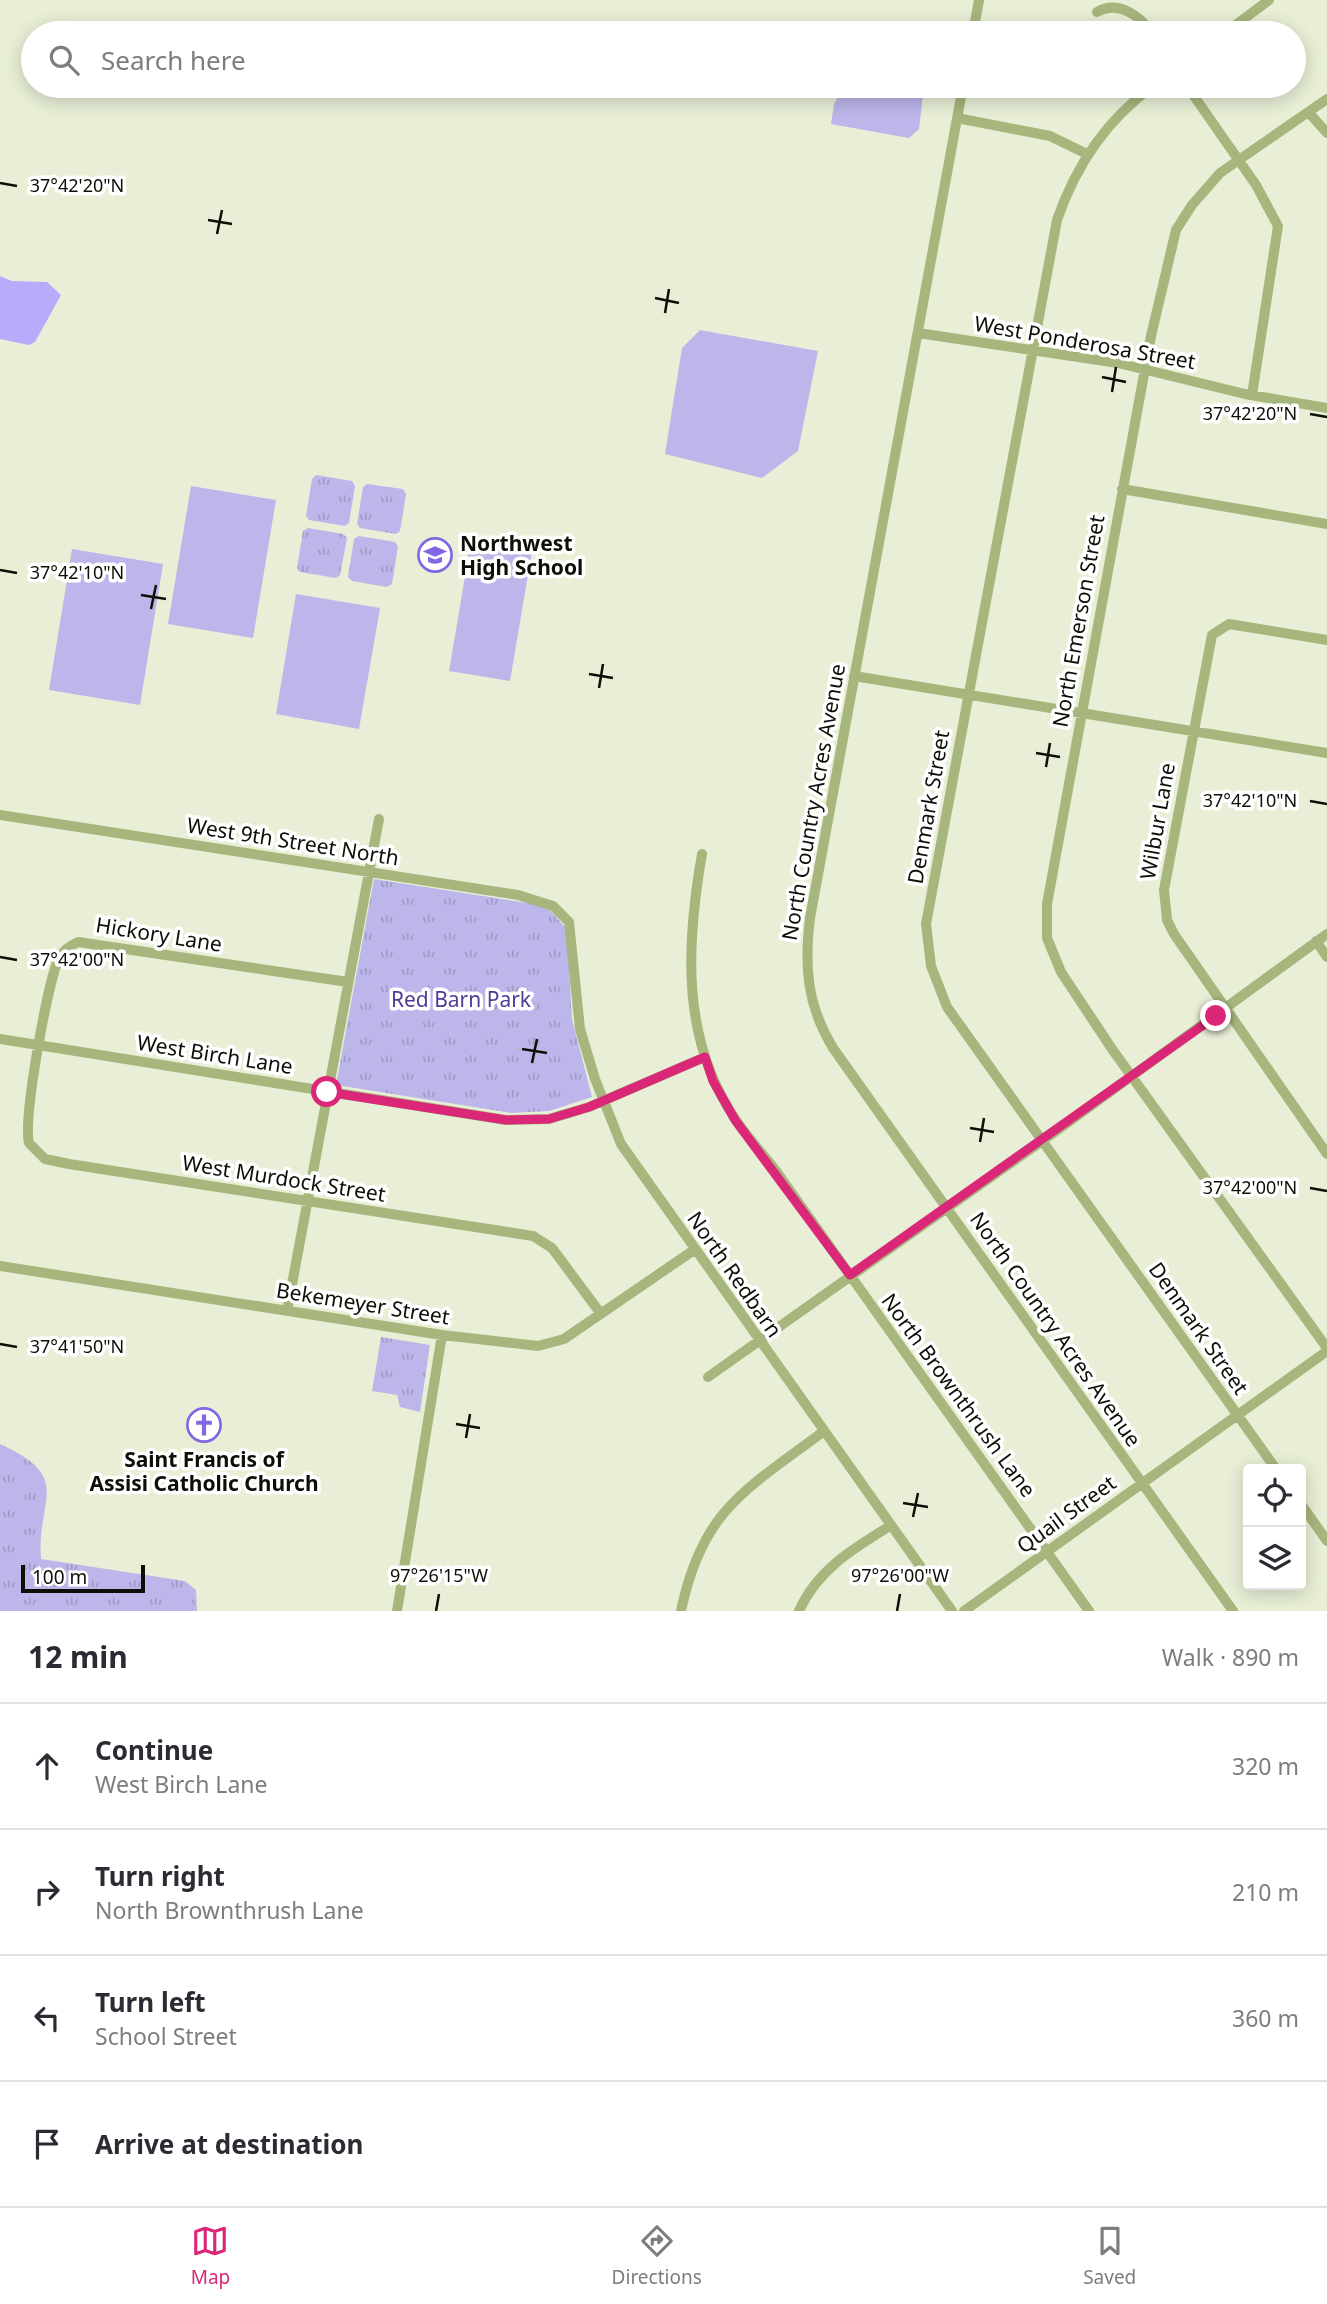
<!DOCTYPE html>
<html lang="en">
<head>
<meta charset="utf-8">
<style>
	:root { --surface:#fff; --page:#f7f7f7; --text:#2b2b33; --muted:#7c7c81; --line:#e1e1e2; --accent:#db2777 }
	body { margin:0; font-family:"Noto Sans",sans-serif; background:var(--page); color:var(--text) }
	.controls { position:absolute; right:21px; bottom:21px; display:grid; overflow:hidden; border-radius:7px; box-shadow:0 4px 18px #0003 }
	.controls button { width:63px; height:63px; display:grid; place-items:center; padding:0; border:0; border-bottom:2px solid var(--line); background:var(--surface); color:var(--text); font:35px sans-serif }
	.scale { position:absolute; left:21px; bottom:18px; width:124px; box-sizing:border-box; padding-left:7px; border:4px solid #0d0f07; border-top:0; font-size:19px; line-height:24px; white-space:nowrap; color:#0d0f07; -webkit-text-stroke:5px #fff; paint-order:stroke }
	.stop { position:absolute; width:21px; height:21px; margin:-16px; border:5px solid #db2777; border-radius:50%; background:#fff }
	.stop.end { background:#db2777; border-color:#fff; box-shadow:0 2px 7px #0008 }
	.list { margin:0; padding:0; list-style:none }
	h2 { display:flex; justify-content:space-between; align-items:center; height:91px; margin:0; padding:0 28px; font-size:30px }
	h2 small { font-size:23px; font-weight:400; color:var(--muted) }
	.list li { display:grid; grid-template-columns:46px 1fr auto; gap:21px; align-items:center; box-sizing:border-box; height:126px; padding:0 28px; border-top:2px solid var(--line) }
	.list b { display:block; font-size:26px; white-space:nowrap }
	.list p { margin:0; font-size:23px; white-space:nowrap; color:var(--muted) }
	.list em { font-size:23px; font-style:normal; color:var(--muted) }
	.icon { flex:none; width:38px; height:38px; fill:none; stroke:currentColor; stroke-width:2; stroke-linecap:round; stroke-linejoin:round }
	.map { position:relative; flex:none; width:1327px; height:1611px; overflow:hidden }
	.search { position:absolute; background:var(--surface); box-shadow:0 4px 18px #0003; left:21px; right:21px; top:21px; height:77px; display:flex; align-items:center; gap:18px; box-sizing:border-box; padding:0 24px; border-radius:38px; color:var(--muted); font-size:26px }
	.sheet { height:595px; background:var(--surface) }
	nav { display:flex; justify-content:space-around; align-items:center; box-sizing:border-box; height:98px; border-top:2px solid var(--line); background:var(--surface); font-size:19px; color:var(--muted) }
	nav a { display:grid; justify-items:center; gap:4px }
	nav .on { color:var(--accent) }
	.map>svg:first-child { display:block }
	.grass { fill:url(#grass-tufts) }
	.garden { fill:#bcb6ea }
	.water { fill:#b7abfc }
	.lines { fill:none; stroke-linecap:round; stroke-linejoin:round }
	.minor { stroke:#a7b67d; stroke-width:10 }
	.route { stroke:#db2777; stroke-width:9 }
	.ticks { fill:none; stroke:#0d0f07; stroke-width:2.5 }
	.labels { text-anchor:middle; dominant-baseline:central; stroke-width:7; stroke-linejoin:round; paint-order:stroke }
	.street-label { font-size:21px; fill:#0d0f07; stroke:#fff }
	.poi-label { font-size:21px; font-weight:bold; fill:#0d0f07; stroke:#fff; text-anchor:start }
	.park-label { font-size:21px; fill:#513a97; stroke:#fff }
	.ticks-label { font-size:18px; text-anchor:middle; fill:#0d0f07; stroke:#fff; stroke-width:7; stroke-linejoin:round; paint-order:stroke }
</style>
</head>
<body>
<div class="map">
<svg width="1327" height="1611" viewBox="0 0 1327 1611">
	<defs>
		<pattern id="grass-tufts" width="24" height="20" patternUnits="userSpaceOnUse" patternTransform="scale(1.75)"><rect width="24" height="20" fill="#bcb6ea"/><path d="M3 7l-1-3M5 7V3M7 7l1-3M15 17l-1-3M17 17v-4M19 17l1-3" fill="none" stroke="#a09bc7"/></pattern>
	</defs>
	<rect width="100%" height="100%" fill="#e8efd6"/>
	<path class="grass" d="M316 475 352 481 355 486 349 523 345 526 309 520 306 516 312 479Z
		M367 484 403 489 406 494 400 531 396 534 360 528 357 524 363 487Z
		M308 528 343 534 347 538 340 575 336 578 300 572 297 568 303 531Z
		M359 536 395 542 398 546 392 584 387 587 352 581 348 577 354 539Z
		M374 879 546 906 567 929 572 1019 592 1097 549 1111 511 1113 336 1085Z
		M381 1337 430 1345 420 1412 400 1407 397 1395 372 1391Z
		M0 1444C75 1478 36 1499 41 1559L185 1581 196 1590 197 1611H0Z"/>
	<path class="garden" d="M844 86H924L919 129 909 138 831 124 834 104Z
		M700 330 818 351 798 451 762 478 665 454 682 348Z
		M191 486 276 500 253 638 168 624Z
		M472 535 533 545 510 681 449 671Z
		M72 549 163 564 140 705 49 690Z
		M296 594 380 608 359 729 276 714Z"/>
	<path class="water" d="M0 276 12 281 47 282 61 295 35 342 29 345 0 339Z"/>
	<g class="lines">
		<path class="minor" d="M1097 12C1118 0 1139 15 1152 33
			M973 33 979 0
			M1225 33 1269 0
			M963 86 810 918C804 967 807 1005 833 1048L1233 1611
			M1153 86C1106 120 1076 165 1057 220L926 924 931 966 947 1007 1276 1469
			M1187 86 1256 185 1278 226 1252 395
			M1327 99 1220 173 1192 205 1176 230 1151 336 1047 904V938L1061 972 1112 1049 1327 1348
			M1310 114 1327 133
			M957 118 1050 136 1087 154
			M918 333 1118 363 1245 394 1327 408
			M1122 489 1327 524
			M1327 640 1229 624 1212 635 1164 890 1167 920 1174 934 1327 1154
			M854 676 1327 753
			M0 815 518 895 553 906 569 922 580 1029 595 1079 621 1144 952 1611
			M702 854C686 946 681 1040 736 1120 748 1138 763 1154 776 1171L1089 1611
			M1316 941 1327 957
			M348 982 78 942C69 946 62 951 58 960 47 987 23 1118 29 1143L45 1159 69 1164 533 1236 552 1248 601 1314
			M0 1039 506 1120 549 1119 589 1107 705 1057
			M0 1266 442 1335 538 1346 564 1339 694 1250
			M287 1311 379 819
			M708 1377 1059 1129 1327 934
			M1301 1504 1327 1541
			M397 1611 442 1335
			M681 1611C702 1509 747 1489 824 1431
			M799 1611C817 1570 854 1548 890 1526
			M964 1611 1327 1351"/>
	</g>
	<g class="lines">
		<path class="route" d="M327 1092 506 1120 549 1119 589 1107 705 1057 713 1081 735 1120 850 1275 1216 1016"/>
	</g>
	<path class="ticks" d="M0 183 17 186M208 220 232 224M217 234 222 210M655 298 679 303M665 313 669 289M1102 377 1126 382M1112 392 1116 367M1310 414 1327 417M0 570 17 573M141 595 166 599M151 609 156 585M589 674 613 678M599 688 603 664M1036 753 1060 757M1046 767 1050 743M1310 801 1327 804M0 957 17 960M522 1049 547 1053M532 1063 537 1039M970 1128 994 1132M980 1142 984 1118M1310 1188 1327 1191M0 1344 17 1347M456 1424 480 1428M466 1438 470 1414M903 1503 928 1507M913 1517 918 1493M436 1611 439 1594M897 1611 900 1594"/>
	<defs>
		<g id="school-ring" transform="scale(1.75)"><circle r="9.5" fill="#fff" stroke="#8266e2" stroke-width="1.5"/><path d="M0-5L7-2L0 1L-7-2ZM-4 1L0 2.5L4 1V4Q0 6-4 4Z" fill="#8266e2"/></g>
		<g id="church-ring" transform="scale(1.75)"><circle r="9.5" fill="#fff" stroke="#8266e2" stroke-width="1.5"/><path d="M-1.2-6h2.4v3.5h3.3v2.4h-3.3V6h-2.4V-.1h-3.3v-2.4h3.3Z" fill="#8266e2"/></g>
	</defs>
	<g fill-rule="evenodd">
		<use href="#school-ring" x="435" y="555"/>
		<use href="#church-ring" x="204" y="1425"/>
	</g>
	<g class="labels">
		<g class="street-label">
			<text transform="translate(1085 342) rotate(10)">West Ponderosa Street</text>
			<text transform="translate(1078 621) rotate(-80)">North Emerson Street</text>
			<text transform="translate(813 802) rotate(-80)">North Country Acres Avenue</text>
			<text transform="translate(928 807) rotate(-80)">Denmark Street</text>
			<text transform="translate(1157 821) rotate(-80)">Wilbur Lane</text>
			<text transform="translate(293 841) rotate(9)">West 9th Street North</text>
			<text transform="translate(159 934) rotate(9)">Hickory Lane</text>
			<text transform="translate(215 1054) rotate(9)">West Birch Lane</text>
			<text transform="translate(284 1178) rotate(9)">West Murdock Street</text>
			<text transform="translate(735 1274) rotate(55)">North Redbarn</text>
			<text transform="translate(363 1303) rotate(9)">Bekemeyer Street</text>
			<text transform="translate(1199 1328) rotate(55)">Denmark Street</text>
			<text transform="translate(1056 1329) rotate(55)">North Country Acres Avenue</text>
			<text transform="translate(959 1395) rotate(54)">North Brownthrush Lane</text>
			<text transform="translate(1066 1514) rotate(-36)">Quail Street</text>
		</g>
		<g class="poi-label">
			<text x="460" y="543">Northwest<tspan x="460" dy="24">High School</tspan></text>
			<text x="204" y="1459" text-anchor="middle">Saint Francis of<tspan x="204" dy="24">Assisi Catholic Church</tspan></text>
		</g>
		<g class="park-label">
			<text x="461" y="999">Red Barn Park</text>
		</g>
	</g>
	<g class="ticks-label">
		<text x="77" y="192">37°42'20"N</text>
		<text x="1250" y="420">37°42'20"N</text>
		<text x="77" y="579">37°42'10"N</text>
		<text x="1250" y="807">37°42'10"N</text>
		<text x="77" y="966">37°42'00"N</text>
		<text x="1250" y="1194">37°42'00"N</text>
		<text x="77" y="1353">37°41'50"N</text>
		<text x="439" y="1582">97°26'15"W</text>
		<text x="900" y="1582">97°26'00"W</text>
	</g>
</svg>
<div class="controls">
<button><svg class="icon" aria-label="locate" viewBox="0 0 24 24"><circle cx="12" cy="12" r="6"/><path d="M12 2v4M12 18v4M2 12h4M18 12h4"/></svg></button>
<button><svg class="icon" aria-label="layers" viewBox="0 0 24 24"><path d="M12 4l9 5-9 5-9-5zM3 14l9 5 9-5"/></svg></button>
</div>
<div class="scale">100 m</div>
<div class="stop" style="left:327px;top:1092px"></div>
<div class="stop end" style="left:1216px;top:1016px"></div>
<div class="search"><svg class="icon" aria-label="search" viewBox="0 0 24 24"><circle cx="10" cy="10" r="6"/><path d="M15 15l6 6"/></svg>Search here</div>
</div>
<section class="sheet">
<h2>12 min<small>Walk · 890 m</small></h2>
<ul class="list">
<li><svg class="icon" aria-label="ahead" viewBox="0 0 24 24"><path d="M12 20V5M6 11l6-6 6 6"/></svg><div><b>Continue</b><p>West Birch Lane</p></div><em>320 m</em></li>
<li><svg class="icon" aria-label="right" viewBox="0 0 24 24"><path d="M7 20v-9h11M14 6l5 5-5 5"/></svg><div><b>Turn right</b><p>North Brownthrush Lane</p></div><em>210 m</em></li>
<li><svg class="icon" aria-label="left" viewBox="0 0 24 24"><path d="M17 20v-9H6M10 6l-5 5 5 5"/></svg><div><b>Turn left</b><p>School Street</p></div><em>360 m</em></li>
<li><svg class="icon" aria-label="arrive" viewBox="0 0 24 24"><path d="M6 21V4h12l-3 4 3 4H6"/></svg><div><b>Arrive at destination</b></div></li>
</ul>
</section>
<nav>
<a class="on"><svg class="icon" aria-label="map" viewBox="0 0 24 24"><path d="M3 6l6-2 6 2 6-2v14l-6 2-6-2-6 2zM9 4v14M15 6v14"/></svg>Map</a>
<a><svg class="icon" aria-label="directions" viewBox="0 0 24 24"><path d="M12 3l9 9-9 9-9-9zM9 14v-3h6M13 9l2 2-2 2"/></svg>Directions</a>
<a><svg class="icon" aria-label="saved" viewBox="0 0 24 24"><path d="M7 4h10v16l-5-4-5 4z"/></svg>Saved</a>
</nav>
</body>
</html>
